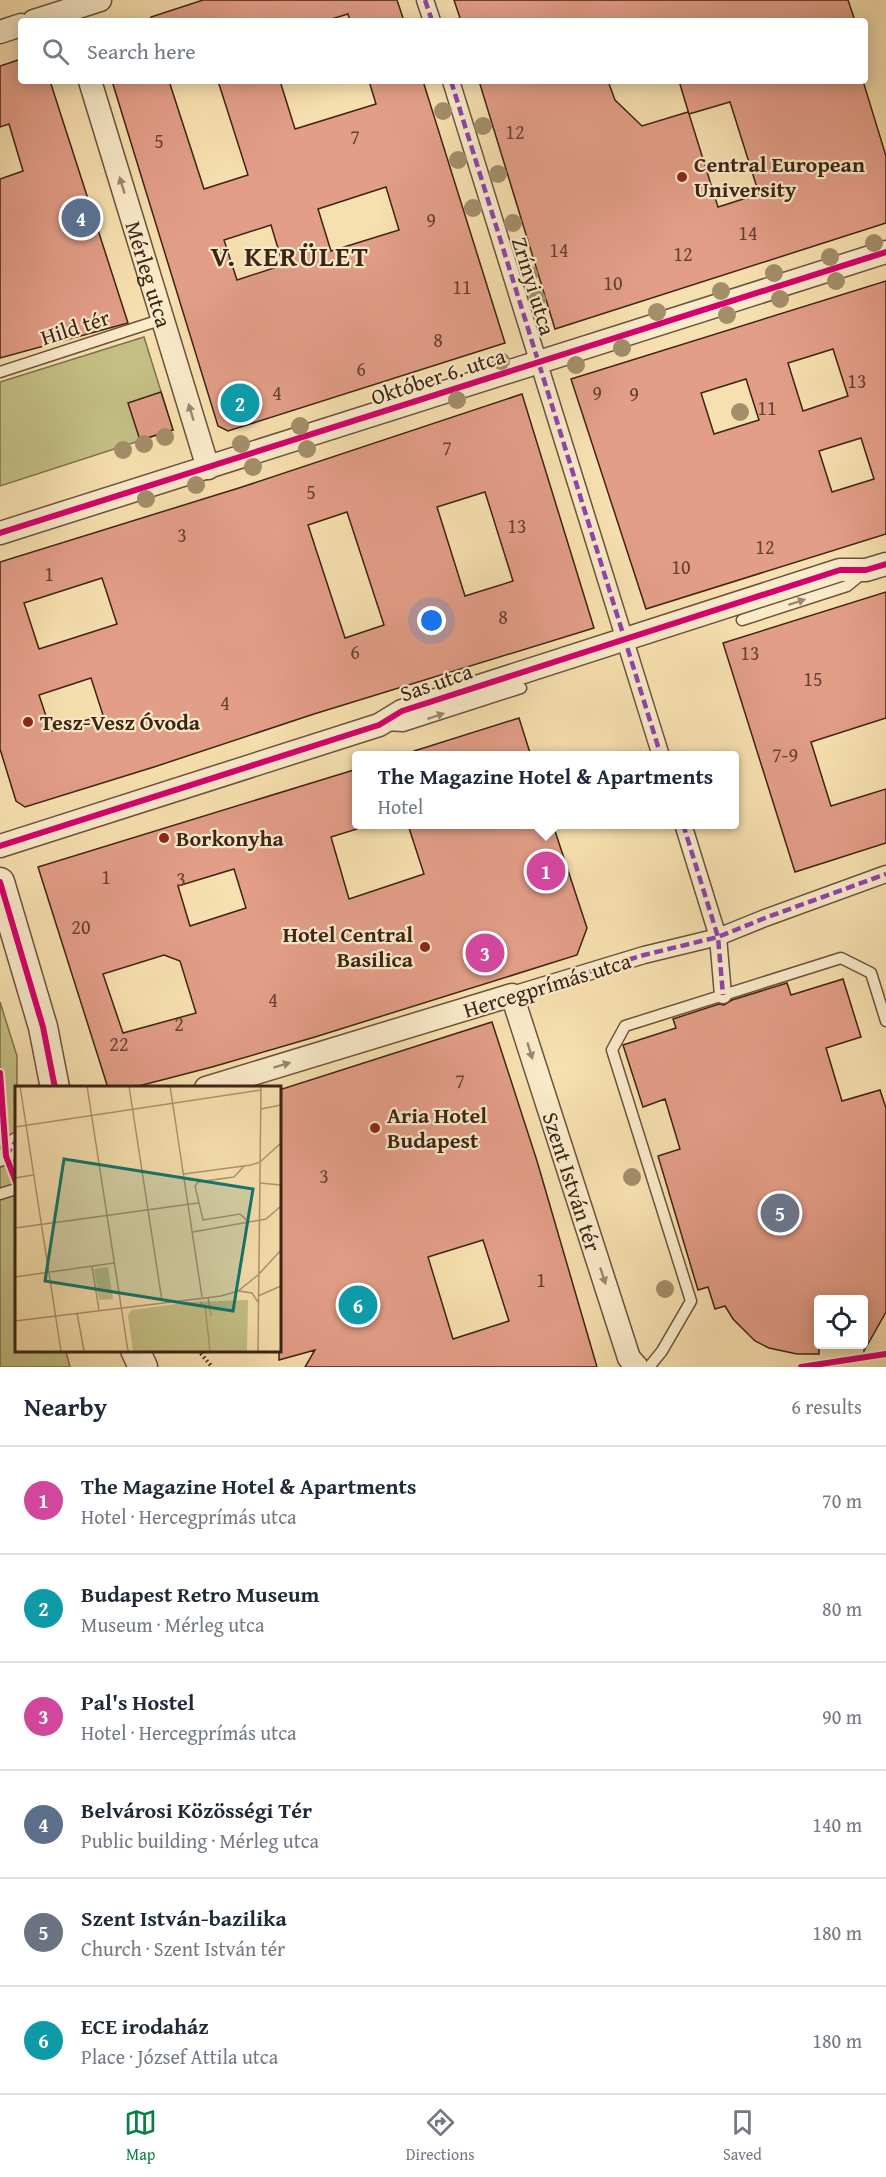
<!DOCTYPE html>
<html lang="en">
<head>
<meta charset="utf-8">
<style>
	:root { --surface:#fff; --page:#f6f6f7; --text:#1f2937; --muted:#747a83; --line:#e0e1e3; --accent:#0b8043 }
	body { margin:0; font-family:"Gentium Book Plus",serif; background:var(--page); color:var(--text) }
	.controls { position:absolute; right:18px; bottom:18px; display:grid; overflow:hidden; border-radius:6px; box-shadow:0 3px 15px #0003 }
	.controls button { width:54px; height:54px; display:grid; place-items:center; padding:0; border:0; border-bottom:2px solid var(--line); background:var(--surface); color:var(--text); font:30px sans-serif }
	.you { position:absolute; left:432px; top:621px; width:21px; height:21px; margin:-15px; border:4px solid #fff; border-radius:50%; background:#1a73e8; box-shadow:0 0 0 9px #1a73e833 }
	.badge { display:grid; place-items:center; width:39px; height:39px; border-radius:50%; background:var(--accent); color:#fff; font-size:20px; font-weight:700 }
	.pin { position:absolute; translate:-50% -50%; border:3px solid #fff; box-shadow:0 2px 6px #0006 }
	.popup { position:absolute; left:352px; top:751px; width:387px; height:78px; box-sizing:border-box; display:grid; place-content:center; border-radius:6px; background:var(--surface); filter:drop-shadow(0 2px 4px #0005); font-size:20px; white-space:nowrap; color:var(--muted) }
	.popup b { font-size:22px; color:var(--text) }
	.popup::after { content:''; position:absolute; left:50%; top:100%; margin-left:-12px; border:12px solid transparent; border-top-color:var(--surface) }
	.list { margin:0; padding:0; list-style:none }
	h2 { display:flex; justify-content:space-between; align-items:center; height:78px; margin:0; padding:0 24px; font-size:26px }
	h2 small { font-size:20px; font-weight:400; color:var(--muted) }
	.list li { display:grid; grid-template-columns:39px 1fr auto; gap:18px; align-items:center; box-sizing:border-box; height:108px; padding:0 24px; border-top:2px solid var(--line) }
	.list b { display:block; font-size:22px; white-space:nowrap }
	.list p { margin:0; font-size:20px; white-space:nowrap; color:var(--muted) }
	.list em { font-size:20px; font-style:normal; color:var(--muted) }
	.icon { flex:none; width:33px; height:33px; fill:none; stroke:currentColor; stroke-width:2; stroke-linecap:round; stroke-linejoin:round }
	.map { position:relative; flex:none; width:886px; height:1367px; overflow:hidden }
	.search { position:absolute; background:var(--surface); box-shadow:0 3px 15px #0003; left:18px; right:18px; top:18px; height:66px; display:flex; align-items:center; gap:15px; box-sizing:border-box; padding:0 21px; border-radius:6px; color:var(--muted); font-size:22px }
	.sheet { height:726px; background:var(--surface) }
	nav { display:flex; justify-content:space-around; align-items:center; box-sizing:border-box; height:84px; border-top:2px solid var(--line); background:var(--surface); font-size:16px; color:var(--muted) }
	nav a { display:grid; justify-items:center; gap:3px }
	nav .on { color:var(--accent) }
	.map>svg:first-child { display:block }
	.green { fill:#c4c085; stroke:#80724d; stroke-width:1.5 }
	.building { fill:#e39e88; stroke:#3d2315; stroke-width:1.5; fill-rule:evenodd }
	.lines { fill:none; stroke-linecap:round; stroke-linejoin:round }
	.service-casing { stroke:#6c523c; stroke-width:13 }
	.pedestrian-casing { stroke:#6c523c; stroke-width:19 }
	.minor-casing { stroke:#6c523c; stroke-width:25 }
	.tertiary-casing { stroke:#6c523c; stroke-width:31 }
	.path { stroke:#3d2315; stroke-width:4; stroke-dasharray:1.5 3; stroke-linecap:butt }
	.service { stroke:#faebcb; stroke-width:10 }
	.pedestrian { stroke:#faebcb; stroke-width:16 }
	.minor { stroke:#faebcb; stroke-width:22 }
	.tertiary { stroke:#faebcb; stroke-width:28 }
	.quiet { stroke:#8e44ad; stroke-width:4.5; stroke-dasharray:9 4.5; stroke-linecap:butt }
	.cycleway-casing { stroke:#faebcb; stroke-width:10 }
	.cycleway { stroke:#d6006c; stroke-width:6 }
	.tree { fill:#a38e6a }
	.oneway { fill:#9c8770 }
	.poi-dot { fill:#8f2418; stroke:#faebcb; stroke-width:2 }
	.labels { text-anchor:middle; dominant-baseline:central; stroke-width:4.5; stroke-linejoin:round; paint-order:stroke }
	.number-label { font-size:20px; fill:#664232 }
	.poi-label { font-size:22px; font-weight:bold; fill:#3d2315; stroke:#faebcb; text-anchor:start }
	.street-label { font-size:22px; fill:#3d2315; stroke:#faebcb }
	.district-label { font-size:28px; font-weight:bold; letter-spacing:1.5px; fill:#3d2315; stroke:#faebcb }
	.inset-road { fill:none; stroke:#ad9471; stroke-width:1.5 }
	.view { fill:#0f766e; fill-opacity:0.15; stroke:#0f766e; stroke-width:3 }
	.inset-edge { fill:none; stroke:#3d2315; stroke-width:3 }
</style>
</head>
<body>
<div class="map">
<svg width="886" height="1367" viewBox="0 0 886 1367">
	<rect width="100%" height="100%" fill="#f7e0af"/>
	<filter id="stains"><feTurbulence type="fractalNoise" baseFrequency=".00333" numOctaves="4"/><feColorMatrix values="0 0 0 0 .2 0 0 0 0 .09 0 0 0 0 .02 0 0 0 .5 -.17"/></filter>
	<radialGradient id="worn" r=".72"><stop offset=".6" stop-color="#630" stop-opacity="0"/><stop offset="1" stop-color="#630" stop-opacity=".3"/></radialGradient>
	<path class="green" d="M144 337 173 430 0 486V382Z
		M0 1002 17 1056 16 1350 66 1351 70 1367H0Z"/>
	<path class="building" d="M203 0H397L404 21H350L348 14 325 21H151V17Z
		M454 0H848L855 21H461Z
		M21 59V81H50L128 323 0 358V179L23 171 9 124 0 127V66Z
		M112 81H169L204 189 248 175 218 81H280L295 129 376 104 369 81H423L505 343 228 431 218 426ZM386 187 399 230 331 251 318 209ZM271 225 283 265 237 280 224 240Z
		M479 81H608L615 100 642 126 688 112 689 114 679 81H863L886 156V223L555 329ZM730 102 759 194 718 207 689 114Z
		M886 281V534L646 609 571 379ZM833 349 848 396 803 411 788 363ZM746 379 759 420 714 434 701 393ZM861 438 874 479 832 492 819 451Z
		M161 392 173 430 140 440 128 403Z
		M522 394 594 628 314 714 154 767 25 807 16 801 0 749V562L242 487ZM485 492 513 581 465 596 437 507ZM347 512 384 625 345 638 308 525ZM102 578 117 624 39 649 24 603ZM91 678 103 715 51 731 39 695Z
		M886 592V718L811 742 831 806 886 789V843L795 872 723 643Z
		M519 718 531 756H415L414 751Z
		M357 769V829L331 837 349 899 424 874 408 825H553L587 928 577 955 315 1037 212 1067 131 1088H108L38 867ZM234 869 246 908 190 926 178 886ZM164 955 180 961 196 1013 123 1033 103 974Z
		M843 979 861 1037 826 1048 842 1101 880 1090 886 1108V1312L864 1351V1299H819V1354H797L769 1348 755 1341 733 1319 725 1306 715 1309 708 1287 698 1290 658 1156 680 1149 665 1099 643 1107 623 1045 676 1028 673 1019 719 1004 724 1005 732 1000 787 983 791 995Z
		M492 1022 537 1161 597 1367H305L315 1350 279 1360V1090ZM483 1240 509 1321 453 1339 428 1257Z"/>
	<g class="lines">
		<g class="service-casing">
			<path id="service" d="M0 372 163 319
				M742 620 847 586 863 573
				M385 725 403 726 521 688
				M0 1194 16 1189
				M649 1367 662 1351 691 1301 612 1050 625 1026 841 958 871 973 886 1021"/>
		</g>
		<g class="pedestrian-casing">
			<path id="pedestrian" d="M425 0 432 21
				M451 81 661 756
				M683 824 718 937 723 995
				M512 995 644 955 718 937 765 918 886 874
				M0 1158 6 1156 16 1141"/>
		</g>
		<g class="minor-casing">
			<g id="minor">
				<path d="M34 21 100 0"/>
				<path d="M0 32 21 25"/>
				<path id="s1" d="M90 81 208 468"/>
				<path d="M0 533 886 252"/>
				<path d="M0 846 379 725 402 711 840 570H866L886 564"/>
				<path id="s2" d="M206 1088 512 995 629 1358 637 1367"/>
			</g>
		</g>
		<g class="tertiary-casing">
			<path id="tertiary" d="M0 882 43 1027 55 1088
				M135 1350 143 1367"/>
		</g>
		<path class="path" d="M198 1350 212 1367"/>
		<use href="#service" class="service"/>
		<use href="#pedestrian" class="pedestrian"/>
		<use href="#minor" class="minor"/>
		<use href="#tertiary" class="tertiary"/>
		<path class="quiet" d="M425 0 432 21
			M451 81 661 756
			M683 824 718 937 723 995
			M512 995 644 955 718 937 765 918 886 874
			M6 1156 16 1141"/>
		<g class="cycleway-casing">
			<path id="cycleway" d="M0 533 886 252
				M0 846 379 725 402 711 840 570H866L886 564
				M0 882 43 1027 55 1088
				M0 1073 6 1156 16 1182
				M801 1367 886 1354"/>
		</g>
		<use href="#cycleway" class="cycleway"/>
	</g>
	<g class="tree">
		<circle cx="443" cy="111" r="9"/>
		<circle cx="483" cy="126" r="9"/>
		<circle cx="458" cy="160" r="9"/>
		<circle cx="498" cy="174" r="9"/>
		<circle cx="473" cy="208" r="9"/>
		<circle cx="513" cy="223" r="9"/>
		<circle cx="874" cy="243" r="9"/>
		<circle cx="830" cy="257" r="9"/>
		<circle cx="774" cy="273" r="9"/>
		<circle cx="529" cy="274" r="9"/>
		<circle cx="836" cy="281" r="9"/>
		<circle cx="721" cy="291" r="9"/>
		<circle cx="537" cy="299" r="9"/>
		<circle cx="780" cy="299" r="9"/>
		<circle cx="657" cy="312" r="9"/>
		<circle cx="727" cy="315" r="9"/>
		<circle cx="622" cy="348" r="9"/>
		<circle cx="501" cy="361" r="9"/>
		<circle cx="576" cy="365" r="9"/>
		<circle cx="457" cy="400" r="9"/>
		<circle cx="740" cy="412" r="9"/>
		<circle cx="300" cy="426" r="9"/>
		<circle cx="165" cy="437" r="9"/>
		<circle cx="144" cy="444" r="9"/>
		<circle cx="241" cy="444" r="9"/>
		<circle cx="307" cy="449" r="9"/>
		<circle cx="123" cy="450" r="9"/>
		<circle cx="253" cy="467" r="9"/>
		<circle cx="196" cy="485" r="9"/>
		<circle cx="146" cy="499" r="9"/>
		<circle cx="632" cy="1177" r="9"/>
		<circle cx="665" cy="1289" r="9"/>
	</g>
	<defs><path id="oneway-solid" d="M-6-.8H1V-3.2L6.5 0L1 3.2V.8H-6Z" transform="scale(1.5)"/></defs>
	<g class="oneway">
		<use href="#oneway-solid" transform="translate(122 185) rotate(-107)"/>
		<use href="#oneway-solid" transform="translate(191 412) rotate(-107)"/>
		<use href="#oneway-solid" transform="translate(797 602) rotate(-18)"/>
		<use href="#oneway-solid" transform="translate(436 716) rotate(-18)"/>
		<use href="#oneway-solid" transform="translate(530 1051) rotate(73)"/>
		<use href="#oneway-solid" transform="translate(282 1065) rotate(-17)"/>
		<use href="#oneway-solid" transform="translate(603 1276) rotate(72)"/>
	</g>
	<g class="poi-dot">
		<circle cx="682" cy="177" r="6"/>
		<circle cx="28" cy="722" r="6"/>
		<circle cx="164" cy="838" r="6"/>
		<circle cx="425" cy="947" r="6"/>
		<circle cx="375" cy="1128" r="6"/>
	</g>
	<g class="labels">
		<g class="number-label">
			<text x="515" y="131">12</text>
			<text x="355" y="136">7</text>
			<text x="159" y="140">5</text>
			<text x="431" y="219">9</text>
			<text x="748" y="232">14</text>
			<text x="559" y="249">14</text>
			<text x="683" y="253">12</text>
			<text x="613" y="282">10</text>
			<text x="462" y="286">11</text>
			<text x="438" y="339">8</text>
			<text x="361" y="368">6</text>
			<text x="857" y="380">13</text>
			<text x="277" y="392">4</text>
			<text x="597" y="392">9</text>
			<text x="634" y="393">9</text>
			<text x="767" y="407">11</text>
			<text x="447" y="447">7</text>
			<text x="311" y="491">5</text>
			<text x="517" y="525">13</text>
			<text x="182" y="534">3</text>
			<text x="765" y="546">12</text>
			<text x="681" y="566">10</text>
			<text x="49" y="573">1</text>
			<text x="503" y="616">8</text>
			<text x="355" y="651">6</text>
			<text x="750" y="652">13</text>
			<text x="813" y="678">15</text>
			<text x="225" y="702">4</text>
			<text x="785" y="754">7-9</text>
			<text x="106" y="876">1</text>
			<text x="181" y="878">3</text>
			<text x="81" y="926">20</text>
			<text x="273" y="999">4</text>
			<text x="179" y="1023">2</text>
			<text x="119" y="1043">22</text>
			<text x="460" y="1080">7</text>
			<text x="324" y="1175">3</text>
			<text x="541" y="1279">1</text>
		</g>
		<g class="poi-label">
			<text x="694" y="164">Central European<tspan x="694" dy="25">University</tspan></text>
			<text x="40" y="722">Tesz-Vesz Óvoda</text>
			<text x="176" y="838">Borkonyha</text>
			<text x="413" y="934" text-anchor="end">Hotel Central<tspan x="413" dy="25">Basilica</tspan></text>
			<text x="387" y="1115">Aria Hotel<tspan x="387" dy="25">Budapest</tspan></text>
		</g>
		<g class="street-label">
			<text stroke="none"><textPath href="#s1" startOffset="202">Mérleg utca</textPath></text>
			<text transform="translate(534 286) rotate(73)">Zrínyi utca</text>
			<text transform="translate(75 327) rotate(-18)">Hild tér</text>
			<text transform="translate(438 376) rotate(-18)">Október 6. utca</text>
			<text transform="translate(436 682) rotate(-19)">Sas utca</text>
			<text transform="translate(547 985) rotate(-17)">Hercegprímás utca</text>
			<text stroke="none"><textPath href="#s2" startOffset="516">Szent István tér</textPath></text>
		</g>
		<g class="district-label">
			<text x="290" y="255">V. KERÜLET</text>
		</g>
	</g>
	<g transform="translate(15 1086)">
		<rect width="266" height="266" fill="#f7e0af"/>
		<path d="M93 181 98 213 84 214 79 183ZM233 214 232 265H118L113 229 117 224 176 216Z" fill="#c4c085"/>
		<path class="inset-road" d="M5 0 46 265M72 0 113 265M114 0 147 215M155 0 187 211M246 23 266 19M0 41 246 4M229 80 219 91 183 96 180 100 188 134 225 128 234 136M169 88 236 79 245 76 266 57M0 92 18 89M245 97 266 99M0 142 183 117M178 146 251 133 266 120M77 180 84 224M244 188 266 164M0 191 99 177M224 205 237 207 243 216M243 210 266 200M193 211 196 230M185 216 190 220 195 265M62 227 69 265M0 235 206 210 223 205 243 189M243 265 246 0"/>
		<path class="view" d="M49 73 238 103 218 225 30 195Z"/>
		<rect width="266" height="266" class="inset-edge"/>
	</g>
	<rect width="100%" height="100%" filter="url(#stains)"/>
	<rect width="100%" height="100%" fill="url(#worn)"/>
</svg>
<div class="controls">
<button><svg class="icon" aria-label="locate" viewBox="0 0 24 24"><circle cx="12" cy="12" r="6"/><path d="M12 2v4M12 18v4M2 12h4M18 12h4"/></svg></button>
</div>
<div class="you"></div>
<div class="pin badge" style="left:546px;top:871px;background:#d1479c">1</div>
<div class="popup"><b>The Magazine Hotel &amp; Apartments</b>Hotel</div>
<div class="pin badge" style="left:240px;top:403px;background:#0f9aa8">2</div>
<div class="pin badge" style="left:485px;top:953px;background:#d1479c">3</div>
<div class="pin badge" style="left:81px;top:218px;background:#5c6f8a">4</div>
<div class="pin badge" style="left:780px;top:1213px;background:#6b7280">5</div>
<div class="pin badge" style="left:358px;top:1305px;background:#0f9aa8">6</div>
<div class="search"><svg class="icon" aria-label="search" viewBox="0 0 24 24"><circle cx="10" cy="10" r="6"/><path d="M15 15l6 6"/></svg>Search here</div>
</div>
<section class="sheet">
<h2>Nearby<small>6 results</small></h2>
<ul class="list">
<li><span class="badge" style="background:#d1479c">1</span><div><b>The Magazine Hotel &amp; Apartments</b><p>Hotel · Hercegprímás utca</p></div><em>70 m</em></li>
<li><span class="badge" style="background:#0f9aa8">2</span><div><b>Budapest Retro Museum</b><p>Museum · Mérleg utca</p></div><em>80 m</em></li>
<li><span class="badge" style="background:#d1479c">3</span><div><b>Pal's Hostel</b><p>Hotel · Hercegprímás utca</p></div><em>90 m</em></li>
<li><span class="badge" style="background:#5c6f8a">4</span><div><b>Belvárosi Közösségi Tér</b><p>Public building · Mérleg utca</p></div><em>140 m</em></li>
<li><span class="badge" style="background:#6b7280">5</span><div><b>Szent István-bazilika</b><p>Church · Szent István tér</p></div><em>180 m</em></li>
<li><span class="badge" style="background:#0f9aa8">6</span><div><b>ECE irodaház</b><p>Place · József Attila utca</p></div><em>180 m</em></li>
</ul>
</section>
<nav>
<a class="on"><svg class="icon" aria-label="map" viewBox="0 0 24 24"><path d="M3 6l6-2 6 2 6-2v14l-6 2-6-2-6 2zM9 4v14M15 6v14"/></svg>Map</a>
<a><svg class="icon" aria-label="directions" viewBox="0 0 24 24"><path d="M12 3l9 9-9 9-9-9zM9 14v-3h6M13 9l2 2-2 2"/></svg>Directions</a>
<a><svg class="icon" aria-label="saved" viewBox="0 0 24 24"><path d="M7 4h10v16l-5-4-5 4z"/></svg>Saved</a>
</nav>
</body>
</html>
